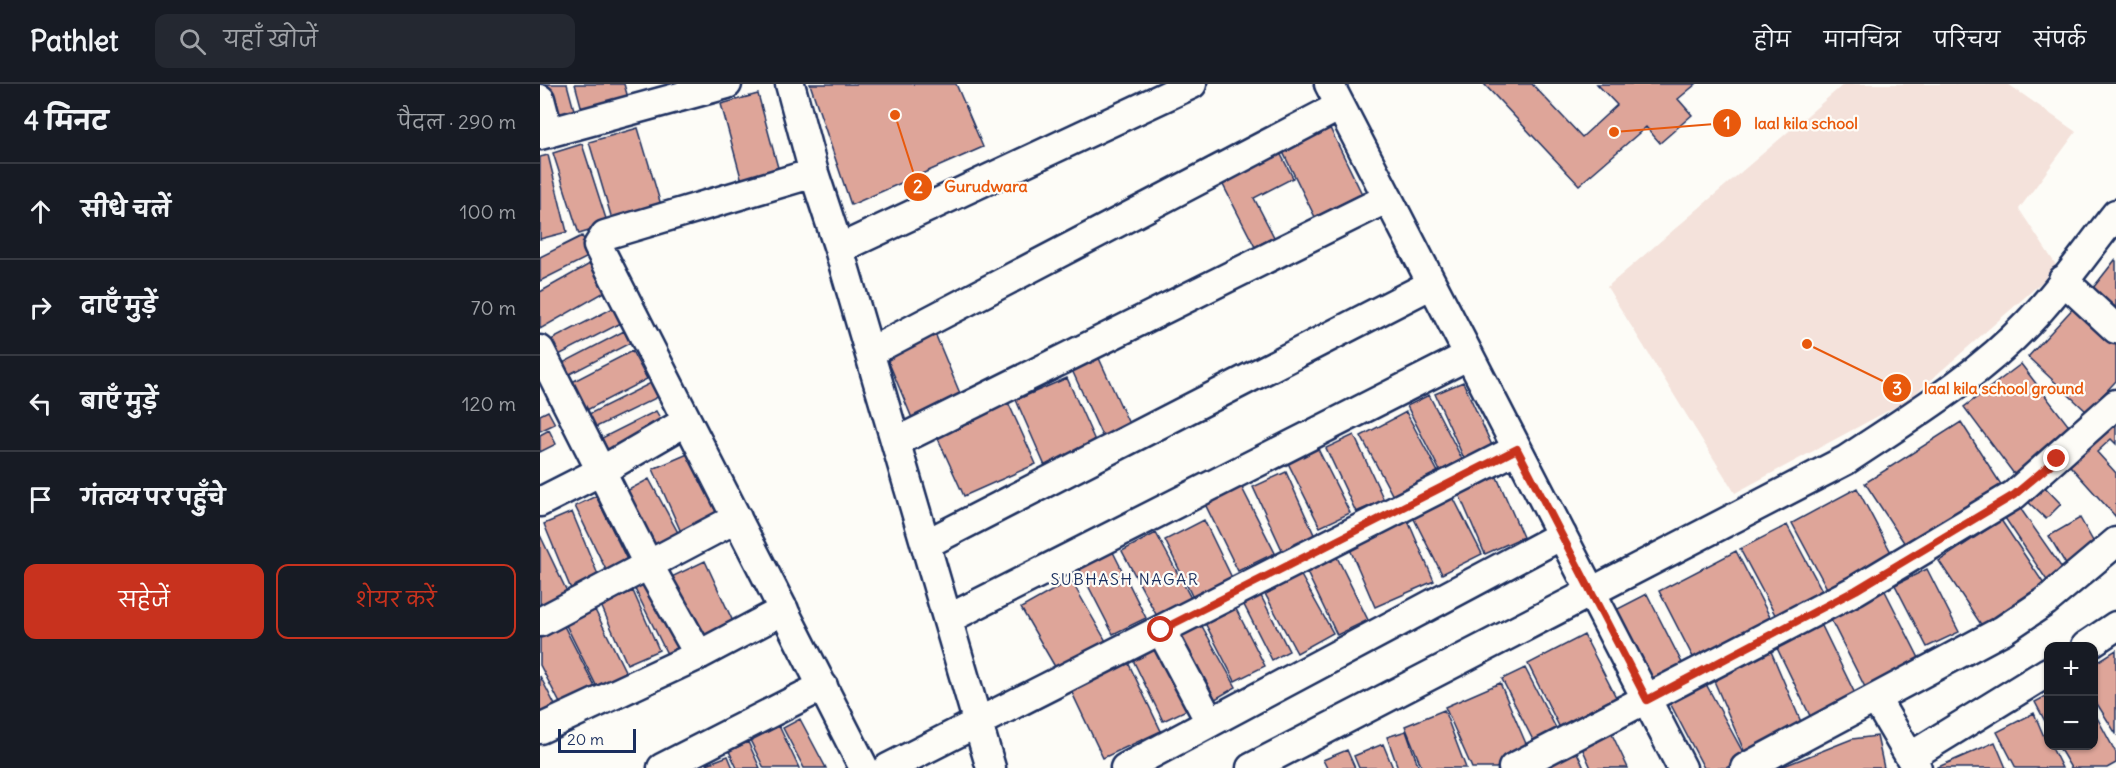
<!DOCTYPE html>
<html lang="hi">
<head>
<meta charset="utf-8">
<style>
	:root { --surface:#171b24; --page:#242831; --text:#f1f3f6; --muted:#9ea1a6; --line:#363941; --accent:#c8321e }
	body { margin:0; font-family:Delius,"Playpen Sans Deva",sans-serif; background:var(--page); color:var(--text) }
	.controls { position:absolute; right:18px; bottom:18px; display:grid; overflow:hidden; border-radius:12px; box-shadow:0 2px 4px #0004 }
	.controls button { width:54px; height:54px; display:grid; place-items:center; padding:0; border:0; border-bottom:2px solid var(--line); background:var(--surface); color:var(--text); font:30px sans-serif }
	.scale { position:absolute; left:18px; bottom:15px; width:78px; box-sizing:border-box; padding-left:6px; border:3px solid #1b2f5e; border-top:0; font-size:16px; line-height:21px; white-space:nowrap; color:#1b2f5e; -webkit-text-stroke:4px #fdfcf7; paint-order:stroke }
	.stop { position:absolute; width:18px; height:18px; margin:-14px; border:4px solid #c8321e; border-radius:50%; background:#fff }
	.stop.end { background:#c8321e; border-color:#fff; box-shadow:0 2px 6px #0008 }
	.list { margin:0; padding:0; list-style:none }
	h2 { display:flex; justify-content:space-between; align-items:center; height:78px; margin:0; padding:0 24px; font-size:26px }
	h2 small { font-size:20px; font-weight:400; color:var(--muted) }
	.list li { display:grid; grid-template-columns:39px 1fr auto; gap:18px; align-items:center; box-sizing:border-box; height:96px; padding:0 24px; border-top:2px solid var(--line) }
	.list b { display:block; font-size:22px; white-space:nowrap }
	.list em { font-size:20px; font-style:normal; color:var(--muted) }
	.actions { display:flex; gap:12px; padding:18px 24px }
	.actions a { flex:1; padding:14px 0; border:2px solid var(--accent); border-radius:12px; text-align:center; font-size:21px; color:var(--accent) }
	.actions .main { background:var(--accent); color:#fff }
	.icon { flex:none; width:33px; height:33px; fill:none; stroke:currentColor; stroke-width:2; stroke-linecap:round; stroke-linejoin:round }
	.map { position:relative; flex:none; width:1576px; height:684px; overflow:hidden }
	header { display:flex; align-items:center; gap:36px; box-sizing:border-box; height:84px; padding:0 30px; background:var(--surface); border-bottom:2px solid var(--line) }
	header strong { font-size:28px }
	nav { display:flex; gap:33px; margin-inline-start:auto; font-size:21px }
	.search { width:420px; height:54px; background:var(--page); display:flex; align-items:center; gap:15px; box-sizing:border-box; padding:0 21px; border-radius:12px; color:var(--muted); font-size:22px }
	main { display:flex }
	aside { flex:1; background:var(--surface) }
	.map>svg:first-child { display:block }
	.built { fill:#f4e2db }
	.building { fill:#dea599; stroke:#1b2f5e; stroke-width:1.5 }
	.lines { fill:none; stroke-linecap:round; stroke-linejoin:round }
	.minor-casing { stroke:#1b2f5e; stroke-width:33 }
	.minor { stroke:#fdfcf7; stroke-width:28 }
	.route { stroke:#c8321e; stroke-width:8 }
	.labels { text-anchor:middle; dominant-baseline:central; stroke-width:4.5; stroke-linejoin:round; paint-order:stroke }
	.neighbourhood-label { font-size:16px; letter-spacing:1.5px; fill:#1b2f5e; stroke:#fdfcf7 }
	.leader { fill:none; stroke:#e8590c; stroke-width:2 }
	.callout-dot { fill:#e8590c; stroke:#fdfcf7; stroke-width:2 }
	.mark-label { font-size:18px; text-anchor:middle; font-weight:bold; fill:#fff }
	.callout-label { font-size:16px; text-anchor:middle; font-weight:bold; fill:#e8590c; stroke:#fdfcf7; stroke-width:4.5; stroke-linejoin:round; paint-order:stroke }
</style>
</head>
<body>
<header>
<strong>Pathlet</strong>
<div class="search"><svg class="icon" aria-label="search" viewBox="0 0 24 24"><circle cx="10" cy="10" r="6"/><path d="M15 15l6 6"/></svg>यहाँ खोजें</div>
<nav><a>होम</a><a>मानचित्र</a><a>परिचय</a><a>संपर्क</a></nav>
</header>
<main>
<aside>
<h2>4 मिनट<small>पैदल · 290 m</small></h2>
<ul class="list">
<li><svg class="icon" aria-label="ahead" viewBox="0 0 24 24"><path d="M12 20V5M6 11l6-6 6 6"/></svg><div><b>सीधे चलें</b></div><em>100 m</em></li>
<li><svg class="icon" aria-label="right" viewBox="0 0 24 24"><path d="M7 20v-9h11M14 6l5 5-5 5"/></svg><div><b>दाएँ मुड़ें</b></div><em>70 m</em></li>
<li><svg class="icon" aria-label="left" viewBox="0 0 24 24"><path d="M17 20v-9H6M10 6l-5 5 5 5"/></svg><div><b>बाएँ मुड़ें</b></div><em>120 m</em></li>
<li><svg class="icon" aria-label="arrive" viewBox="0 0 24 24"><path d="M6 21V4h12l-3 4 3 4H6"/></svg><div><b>गंतव्य पर पहुँचे</b></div></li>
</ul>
<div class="actions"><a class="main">सहेजें</a><a>शेयर करें</a></div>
</aside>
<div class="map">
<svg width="1576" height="684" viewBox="0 0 1576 684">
	<rect width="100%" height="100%" fill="#fdfcf7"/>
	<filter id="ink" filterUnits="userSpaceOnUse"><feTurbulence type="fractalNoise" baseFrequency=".0167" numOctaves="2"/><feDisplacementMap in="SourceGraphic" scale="12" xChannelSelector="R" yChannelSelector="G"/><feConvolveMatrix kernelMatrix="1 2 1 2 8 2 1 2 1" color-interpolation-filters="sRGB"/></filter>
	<g filter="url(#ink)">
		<path class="built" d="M1304 0H1468L1536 48 1479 125 1518 184 1368 316 1195 409 1067 203Z"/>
		<path class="building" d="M1 0H27L37 37 13 44Z
			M35 0H84L89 17 44 33Z
			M270 0H416L443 63 311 121Z
			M944 0H992L1042 53 1077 21 1057 0H1156L1138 15 1152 31 1120 59 1106 43 1039 101Z
			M218 10 240 91 203 101 181 20Z
			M787 38 822 110 775 133 739 60Z
			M98 44 121 121 72 135 49 58Z
			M42 60 68 141 39 150 13 69Z
			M737 63 753 94 714 114 734 153 715 163 679 93Z
			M8 71 27 148 0 155V73Z
			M42 152 52 171 0 197V173Z
			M1575 176 1576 177V225L1553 204Z
			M55 177 70 205 0 245V208Z
			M1537 220 1576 256V297L1547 328 1488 273Z
			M77 222 85 237 11 275 3 260Z
			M84 247 90 259 20 295 15 283Z
			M394 247 424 319 374 339 344 267Z
			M92 267 107 295 41 329 26 301Z
			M558 272 590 342 563 354 531 284Z
			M1481 280 1538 354 1480 398 1424 323Z
			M527 294 556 359 505 382 476 316Z
			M113 298 120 312 48 347 41 334Z
			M923 298 955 368 927 381 895 310Z
			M889 311 922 375 900 387 867 322Z
			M467 316 496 380 424 412 395 348Z
			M1576 325V360L1571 355 1557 368 1576 389V433L1522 373Z
			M8 327 15 340 0 347V331Z
			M116 327 124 341 69 369 62 354Z
			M866 328 899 390 854 414 821 352Z
			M1421 338 1462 402 1367 463 1325 399Z
			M9 346 16 360 0 368V351Z
			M814 351 844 416 816 428 786 364Z
			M776 361 810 429 780 443 746 375Z
			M150 369 182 441 145 457 113 385Z
			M953 384 983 453 945 470 915 401Z
			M746 388 776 455 744 470 713 403Z
			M109 395 142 456 106 463 81 410Z
			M1500 398 1521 420 1506 435 1484 414Z
			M700 400 735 469 698 487 664 418Z
			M1317 404 1354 474 1289 508 1252 439Z
			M911 409 942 470 902 490 871 429Z
			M56 412 91 484 70 494 35 422Z
			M1478 421 1524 487 1508 498 1463 431Z
			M32 428 61 498 33 510 4 440Z
			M865 430 894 497 835 523 806 456Z
			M1540 434 1558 466 1528 484 1509 452Z
			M664 436 694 498 655 518 625 456Z
			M1461 436 1506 503 1444 545 1399 477Z
			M1247 441 1286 514 1239 538 1200 465Z
			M616 449 653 518 619 536 582 467Z
			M0 451 31 516 0 531Z
			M792 463 828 536 797 551 762 478Z
			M572 466 606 534 573 550 538 482Z
			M1196 467 1234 541 1157 581 1119 507Z
			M165 477 195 542 154 561 123 497Z
			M1387 485 1419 548 1387 563 1355 501Z
			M758 486 793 549 757 569 723 506Z
			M108 493 144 566 129 574 93 501Z
			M531 496 567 559 518 588 481 524Z
			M1343 503 1384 584 1329 611 1288 530Z
			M93 507 119 566 87 580 61 521Z
			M719 508 749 567 732 576 702 517Z
			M1107 510 1144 583 1107 601 1070 529Z
			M693 519 725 582 695 597 663 535Z
			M55 526 90 597 61 611 26 541Z
			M658 535 696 603 665 621 627 553Z
			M1281 540 1319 618 1274 640 1236 562Z
			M24 542 56 605 22 623 0 581V554Z
			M1044 551 1079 619 1022 648 988 580Z
			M622 555 655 622 623 637 590 570Z
			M1230 565 1264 645 1205 669 1171 590Z
			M1576 566V650L1554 615V580Z
			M584 570 621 647 563 674 526 596Z
			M985 584 1018 648 995 660 962 595Z
			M0 592 18 627 0 636Z
			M960 599 990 669 956 684H932L905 623Z
			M1166 600 1206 674 1186 684H1164L1130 619Z
			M1508 611V643L1495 618Z
			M904 626 926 684H882L865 642Z
			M1554 628 1576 669V679L1567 684H1531L1518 662H1554Z
			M1494 629 1508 662H1511L1522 684H1476L1457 648Z
			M260 635 286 684H264L243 644Z
			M239 642 259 684H224L210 656Z
			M1069 644 1088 684H1051L1039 657Z
			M866 647 879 684H858L847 653Z
			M1337 652 1344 684H1239L1312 655Z
			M208 658 220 684H197L189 667Z
			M1455 658 1466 684H1396Z
			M843 660 853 684H819L814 672Z
			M1034 662 1044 684H995Z
			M807 666 815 684H787L783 676Z
			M188 672 193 684H169L167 680Z"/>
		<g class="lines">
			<g class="minor-casing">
				<path id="minor" d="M250 0 274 89 299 165 451 684
					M789 0 1142 684
					M0 15 9 49
					M0 51 187 0
					M274 89 65 151 58 162 324 684
					M299 165 652 0
					M1523 196 1576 245
					M0 266 108 480 159 571
					M330 268 800 22
					M356 358 848 114
					M0 418 61 387 147 337
					M386 460 892 200
					M408 535 929 271
					M0 538 197 434
					M621 546 670 638
					M1546 562 1576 542
					M1336 615 1370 673
					M0 645 159 571 244 526
					M122 684 283 602
					M348 684 977 365
					M585 684 1022 451
					M711 684 1306 376C1369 334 1437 293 1489 238 1521 205 1547 166 1576 130
					M973 684 1316 506 1474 411 1576 320
					M1205 684 1463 546 1506 517 1576 458
					M1377 684 1370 673 1508 588"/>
			</g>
			<use href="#minor" class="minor"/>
		</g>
	</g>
	<g class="lines" filter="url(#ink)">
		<path class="route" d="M621 546 977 365 1107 616 1316 506 1474 411 1517 375"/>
	</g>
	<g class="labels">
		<g class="neighbourhood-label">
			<text x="585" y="495">SUBHASH NAGAR</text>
		</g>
	</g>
	<path class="leader" d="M1074 48L1187 39M355 31L378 103M1267 260L1357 304"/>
	<g class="callout-dot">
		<circle cx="1074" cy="48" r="6"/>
		<circle cx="355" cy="31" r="6"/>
		<circle cx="1267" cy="260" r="6"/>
		<circle cx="1187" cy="39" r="15"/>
		<circle cx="378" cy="103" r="15"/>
		<circle cx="1357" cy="304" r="15"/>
	</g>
	<g class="mark-label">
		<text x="1187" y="45">1</text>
		<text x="378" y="109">2</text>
		<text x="1357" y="311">3</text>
	</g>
	<g class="callout-label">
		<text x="1266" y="45">laal kila school</text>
		<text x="446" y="108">Gurudwara</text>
		<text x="1464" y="310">laal kila school ground</text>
	</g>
</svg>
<div class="controls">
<button>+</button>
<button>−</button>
</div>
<div class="scale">20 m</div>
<div class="stop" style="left:621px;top:546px"></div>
<div class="stop end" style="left:1517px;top:375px"></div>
</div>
</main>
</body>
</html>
